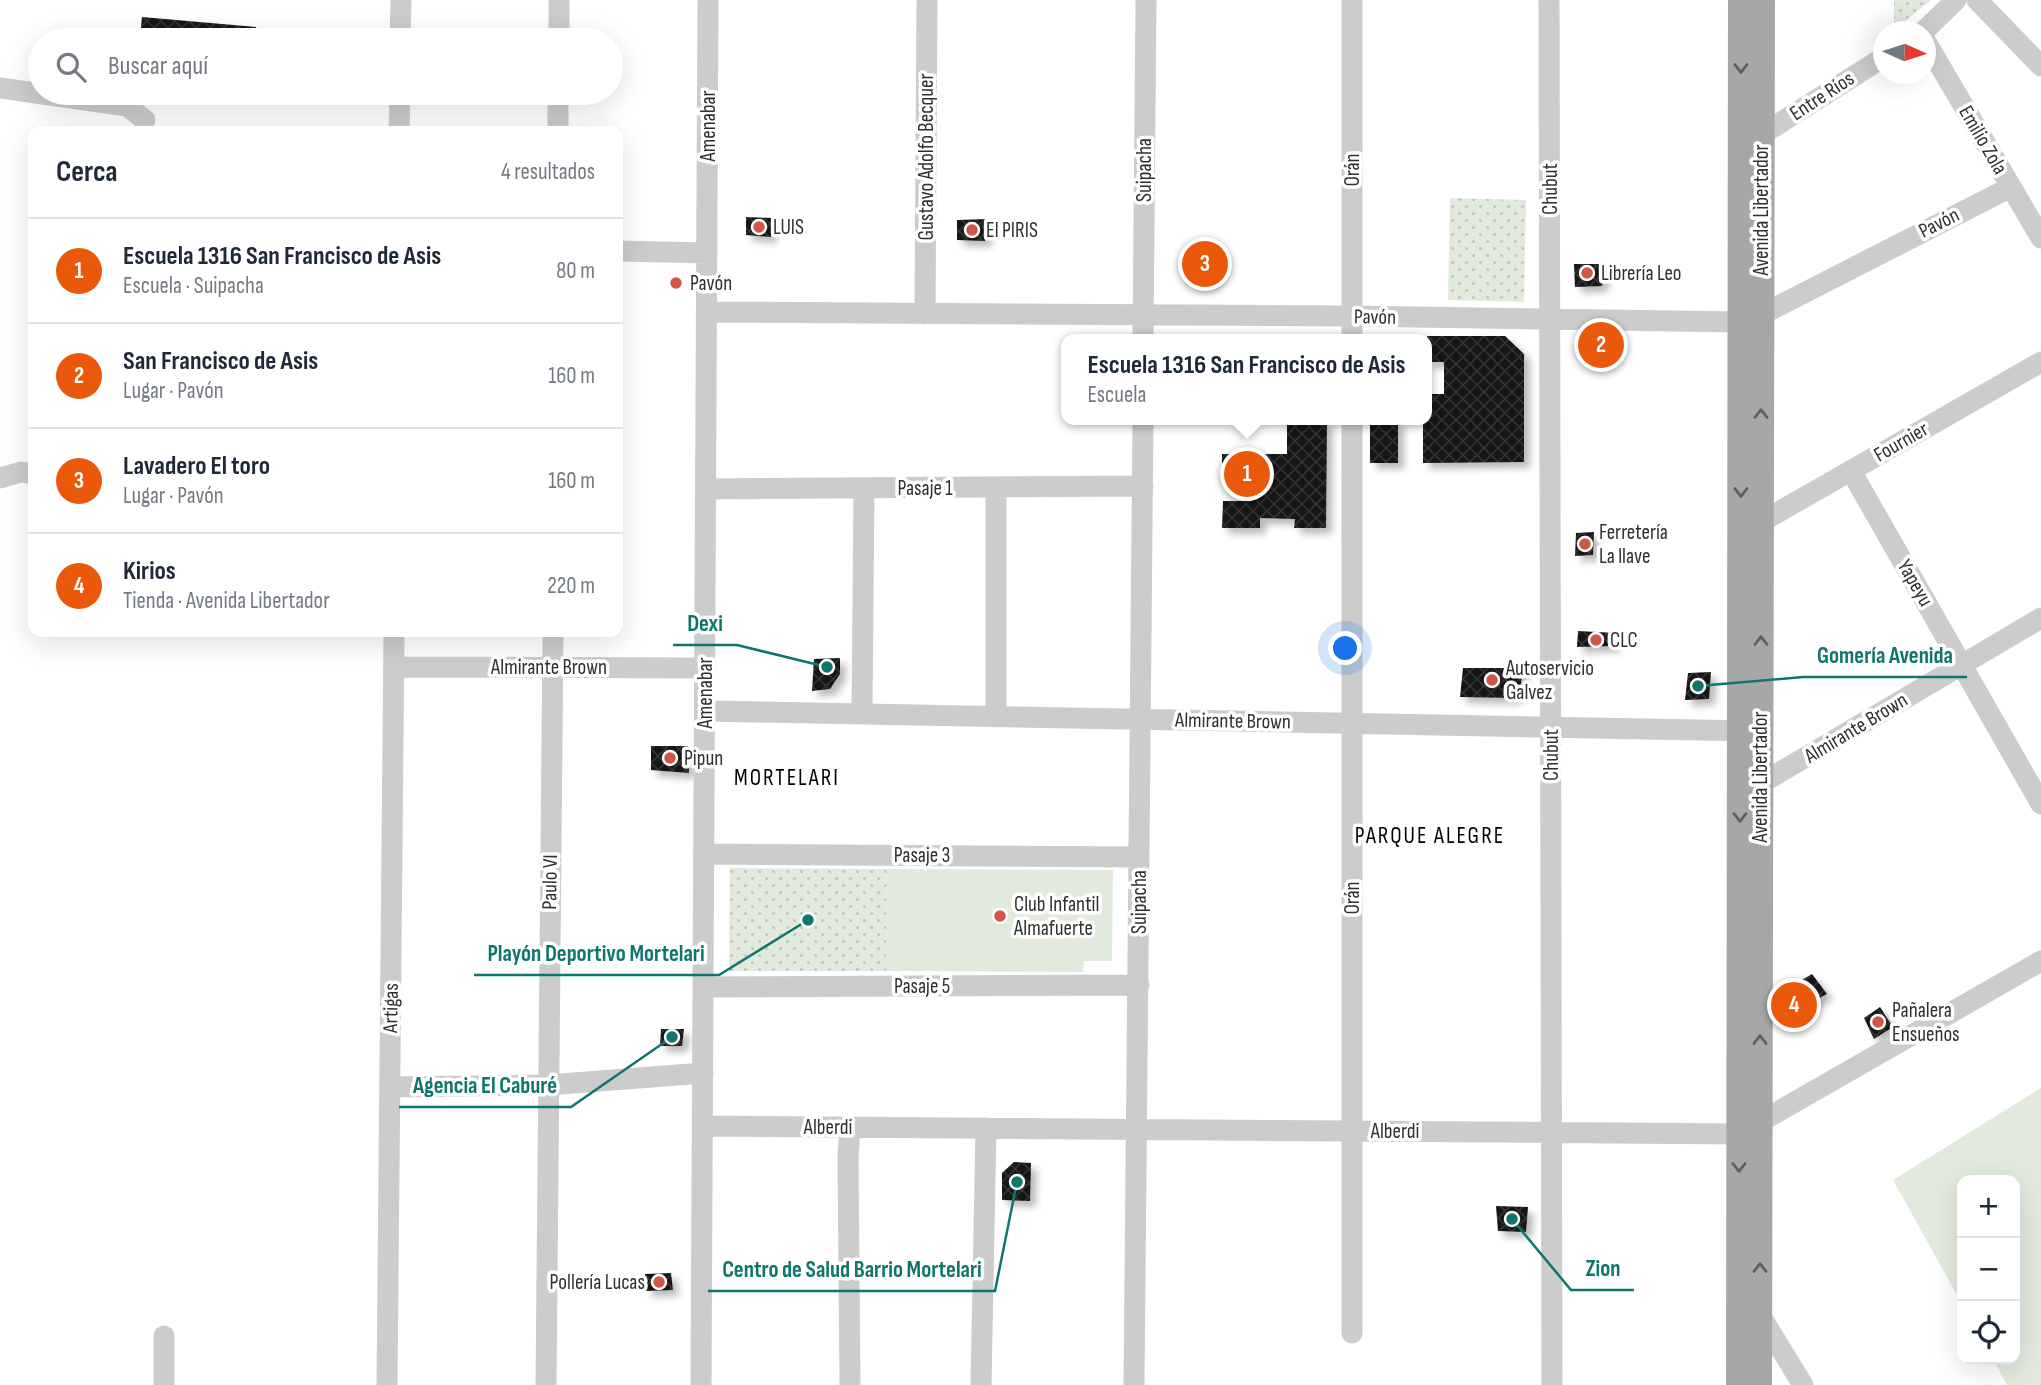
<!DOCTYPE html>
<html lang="es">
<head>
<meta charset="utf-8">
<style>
	:root { --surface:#fff; --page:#f6f6f7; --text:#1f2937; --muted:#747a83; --line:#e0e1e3; --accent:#ea580c }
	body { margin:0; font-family:"Sofia Sans Condensed",sans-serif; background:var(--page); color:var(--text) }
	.controls { position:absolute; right:21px; bottom:21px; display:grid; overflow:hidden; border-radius:14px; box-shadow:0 7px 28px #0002 }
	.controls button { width:63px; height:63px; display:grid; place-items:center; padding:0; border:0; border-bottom:2px solid var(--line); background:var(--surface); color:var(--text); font:35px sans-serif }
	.compass { position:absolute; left:1873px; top:21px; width:63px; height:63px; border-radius:50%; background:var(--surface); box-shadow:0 7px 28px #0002; rotate:93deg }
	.you { position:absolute; left:1346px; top:649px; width:24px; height:24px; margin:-18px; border:5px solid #fff; border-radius:50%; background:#1a73e8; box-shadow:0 0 0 10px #1a73e833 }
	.badge { display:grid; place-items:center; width:46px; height:46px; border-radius:50%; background:var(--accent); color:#fff; font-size:23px; font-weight:700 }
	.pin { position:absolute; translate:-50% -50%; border:4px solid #fff; box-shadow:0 2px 7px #0006 }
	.popup { position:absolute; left:1061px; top:334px; width:371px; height:91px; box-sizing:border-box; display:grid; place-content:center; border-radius:14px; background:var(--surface); filter:drop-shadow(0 2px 5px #0005); font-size:23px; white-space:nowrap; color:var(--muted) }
	.popup b { font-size:26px; color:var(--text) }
	.popup::after { content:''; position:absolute; left:50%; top:100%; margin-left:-14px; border:14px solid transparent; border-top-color:var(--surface) }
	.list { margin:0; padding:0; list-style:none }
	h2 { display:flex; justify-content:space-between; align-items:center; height:91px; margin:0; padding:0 28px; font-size:30px }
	h2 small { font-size:23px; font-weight:400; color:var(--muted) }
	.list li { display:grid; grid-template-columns:46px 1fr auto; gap:21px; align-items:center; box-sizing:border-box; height:105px; padding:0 28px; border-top:2px solid var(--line) }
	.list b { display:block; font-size:26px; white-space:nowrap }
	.list p { margin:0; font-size:23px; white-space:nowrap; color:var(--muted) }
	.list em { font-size:23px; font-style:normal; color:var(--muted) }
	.icon { flex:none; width:38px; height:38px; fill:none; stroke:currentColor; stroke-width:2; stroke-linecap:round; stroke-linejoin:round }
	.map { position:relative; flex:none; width:2041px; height:1385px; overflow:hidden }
	.search { position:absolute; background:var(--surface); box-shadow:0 7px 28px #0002; left:28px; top:28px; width:595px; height:77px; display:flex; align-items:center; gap:18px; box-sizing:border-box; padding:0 24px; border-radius:38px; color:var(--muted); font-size:26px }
	.panel { position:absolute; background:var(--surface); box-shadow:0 7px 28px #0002; left:28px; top:126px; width:595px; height:511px; border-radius:14px }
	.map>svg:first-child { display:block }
	.grass { fill:#e2eade }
	.park { fill:url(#park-dots) }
	.building { fill:url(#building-cross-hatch); filter:url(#shadow) }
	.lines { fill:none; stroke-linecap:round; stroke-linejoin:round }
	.minor { stroke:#ccc; stroke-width:21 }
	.major { stroke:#a7a7a7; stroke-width:26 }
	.oneway { stroke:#5f5f5f }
	.poi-dot { fill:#d05746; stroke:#fff; stroke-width:2.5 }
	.labels { text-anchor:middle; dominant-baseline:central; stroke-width:7; stroke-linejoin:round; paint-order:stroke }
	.street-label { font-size:21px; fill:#2f2f2f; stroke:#fff }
	.poi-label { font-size:21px; fill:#2f2f2f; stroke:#fff; text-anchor:start }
	.neighbourhood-label { font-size:23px; letter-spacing:2px; fill:#000; stroke:#fff }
	.leader { fill:none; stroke:#0f766e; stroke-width:2.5 }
	.callout-dot { fill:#0f766e; stroke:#fff; stroke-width:2.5 }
	.callout-label { font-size:23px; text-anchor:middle; font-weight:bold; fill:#0f766e; stroke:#fff; stroke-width:7; stroke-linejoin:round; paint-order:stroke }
</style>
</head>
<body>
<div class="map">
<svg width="2041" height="1385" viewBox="0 0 2041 1385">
	<defs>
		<pattern id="park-dots" width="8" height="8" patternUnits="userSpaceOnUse" patternTransform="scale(1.75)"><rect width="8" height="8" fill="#e2eade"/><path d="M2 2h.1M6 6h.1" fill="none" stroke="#c2c9bf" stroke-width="1.8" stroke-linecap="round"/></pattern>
		<pattern id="building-cross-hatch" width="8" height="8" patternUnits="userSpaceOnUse" patternTransform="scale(1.75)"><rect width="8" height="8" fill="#161616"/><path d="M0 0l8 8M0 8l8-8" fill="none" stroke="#303030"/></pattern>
		<filter id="shadow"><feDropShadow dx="6" dy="6" stdDeviation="3.5" flood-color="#0004"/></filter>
	</defs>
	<rect width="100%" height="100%" fill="#fff"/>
	<path class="grass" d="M887 869 1113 870 1112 961H1084L1083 972 886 971Z
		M2041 1088V1385H2007L1993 1359H2015V1180H1962V1304L1893 1180Z"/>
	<path class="park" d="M1894 0H1931L1894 30Z
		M1450 198 1526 200 1524 302 1448 300Z
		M730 868 887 869 886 971H729Z"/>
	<path class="building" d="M142 17 256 27 255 40H161L140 37Z
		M746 217 772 218 771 237 746 235Z
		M988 219 985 241 957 240V220Z
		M1216 245 1213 281H1194L1196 247Z
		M1574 264H1605L1602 286 1575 287Z
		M1427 336H1505L1524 354V462L1423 463V420H1427V394H1444V362H1427Z
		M1588 336H1614L1613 354 1588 356Z
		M1287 420H1327L1326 528H1294L1295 519 1260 518V528H1222L1223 501H1252V472H1222V454H1287Z
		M1370 420H1398V463H1370Z
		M1594 532 1593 555 1575 556 1576 533Z
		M1578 631 1616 633 1614 646 1577 647Z
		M840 658V674L830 689 812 691 814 659Z
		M1463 668H1523L1520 692 1513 698 1460 697Z
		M1711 672 1709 699 1685 700 1688 673Z
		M651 746H688L689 773 651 770Z
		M1812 974 1827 994 1784 1016 1783 991Z
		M1880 1007 1893 1027 1874 1039 1864 1018Z
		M661 1029H684L682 1046H660Z
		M1014 1162 1031 1163 1030 1201 1002 1200V1173Z
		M1496 1206 1528 1207 1526 1232 1498 1231Z
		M671 1273 673 1290 646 1291 645 1274Z"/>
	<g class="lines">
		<path class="minor" d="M1549 0 1552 1385
			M1977 0 2041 66
			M1923 32 1956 0
			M400 40 401 0
			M559 40V0
			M1926 42 2041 238
			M0 88 127 106 145 120
			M399 131 400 93
			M558 131V93
			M1761 135 1884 57
			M618 251 707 253
			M707 312 1352 316 1741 322 1761 315 2011 187
			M925 314 927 0
			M1143 339 1146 0
			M1352 339V0
			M1851 471 2041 804
			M0 478 21 472 33 474
			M707 489 1143 486
			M1761 522 2041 362
			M394 667 705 668
			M705 711 1753 731
			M862 714 864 488
			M996 717V487
			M1749 784H1760L2041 618
			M704 854 1139 857
			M704 987 1139 985
			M390 1087 548 1085 703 1073
			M703 1126 1739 1134 2041 961
			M1757 1310 1803 1385
			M1352 1333V420
			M164 1385V1336
			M387 1385 394 632
			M546 1385 553 632
			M701 1385 708 0
			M850 1385 848 1157 850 1127
			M981 1385 986 1128
			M1134 1385 1143 420"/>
		<path class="major" d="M1739 1385 1741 0
			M1759 1385 1762 0"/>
	</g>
	<defs><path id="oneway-chevron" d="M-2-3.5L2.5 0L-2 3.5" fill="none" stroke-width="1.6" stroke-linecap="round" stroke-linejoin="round" transform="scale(1.75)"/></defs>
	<g class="oneway">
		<use href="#oneway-chevron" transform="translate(1741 68) rotate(90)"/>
		<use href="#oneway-chevron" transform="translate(1761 414) rotate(-90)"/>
		<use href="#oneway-chevron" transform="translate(1741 492) rotate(90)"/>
		<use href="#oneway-chevron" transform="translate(1761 641) rotate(-90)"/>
		<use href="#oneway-chevron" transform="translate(1740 817) rotate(90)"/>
		<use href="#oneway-chevron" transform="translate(1760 1040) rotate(-90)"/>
		<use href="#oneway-chevron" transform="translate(1739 1167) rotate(90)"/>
		<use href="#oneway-chevron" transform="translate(1760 1268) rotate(-90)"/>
	</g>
	<g class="poi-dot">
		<circle cx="759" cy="227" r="7"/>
		<circle cx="972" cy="230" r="7"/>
		<circle cx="1587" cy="273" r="7"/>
		<circle cx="676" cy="283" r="7"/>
		<circle cx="1585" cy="544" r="7"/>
		<circle cx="1596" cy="640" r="7"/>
		<circle cx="1492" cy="680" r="7"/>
		<circle cx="670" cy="758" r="7"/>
		<circle cx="1000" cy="916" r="7"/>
		<circle cx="1878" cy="1022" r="7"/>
		<circle cx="659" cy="1282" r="7"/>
	</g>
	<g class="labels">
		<g class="street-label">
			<text transform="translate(1822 96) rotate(-33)">Entre Ríos</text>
			<text transform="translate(708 126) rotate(-90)">Amenabar</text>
			<text transform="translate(1983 140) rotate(60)">Emilio Zola</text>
			<text transform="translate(926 157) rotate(-90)">Gustavo Adolfo Becquer</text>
			<text transform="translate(1144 170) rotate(-90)">Suipacha</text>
			<text transform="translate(1352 170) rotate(-90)">Orán</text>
			<text transform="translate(1550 189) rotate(-90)">Chubut</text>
			<text transform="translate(1761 210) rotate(-90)">Avenida Libertador</text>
			<text transform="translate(1939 223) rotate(-27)">Pavón</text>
			<text transform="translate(1375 317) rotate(1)">Pavón</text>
			<text transform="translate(1901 442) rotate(-30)">Fournier</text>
			<text x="925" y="488">Pasaje 1</text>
			<text transform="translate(1915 583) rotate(60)">Yapeyu</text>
			<text x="549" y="667">Almirante Brown</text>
			<text transform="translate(705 693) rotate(-90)">Amenabar</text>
			<text transform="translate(1233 721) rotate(1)">Almirante Brown</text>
			<text transform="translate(1856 728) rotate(-31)">Almirante Brown</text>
			<text transform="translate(1551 755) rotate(-90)">Chubut</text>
			<text transform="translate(1760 777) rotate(-90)">Avenida Libertador</text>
			<text x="922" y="855">Pasaje 3</text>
			<text transform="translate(550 882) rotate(-89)">Paulo VI</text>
			<text transform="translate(1352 898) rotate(-90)">Orán</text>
			<text transform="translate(1139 902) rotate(-90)">Suipacha</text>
			<text x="922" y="986">Pasaje 5</text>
			<text transform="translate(391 1008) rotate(-89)">Artigas</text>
			<text x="828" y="1127">Alberdi</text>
			<text x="1395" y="1131">Alberdi</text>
		</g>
		<g class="poi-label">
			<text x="773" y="227">LUIS</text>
			<text x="986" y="230">El PIRIS</text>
			<text x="1601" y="273">Librería Leo</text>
			<text x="690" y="283">Pavón</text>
			<text x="1599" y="532">Ferretería<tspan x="1599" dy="24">La llave</tspan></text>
			<text x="1610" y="640">CLC</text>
			<text x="1506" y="668">Autoservicio<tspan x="1506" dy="24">Galvez</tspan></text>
			<text x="684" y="758">Pipun</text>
			<text x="1014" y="904">Club Infantil<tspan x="1014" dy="24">Almafuerte</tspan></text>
			<text x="1892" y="1010">Pañalera<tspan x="1892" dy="24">Ensueños</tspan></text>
			<text x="645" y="1282" text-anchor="end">Pollería Lucas</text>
		</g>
		<g class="neighbourhood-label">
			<text x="787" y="778">MORTELARI</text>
			<text x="1430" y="836">PARQUE ALEGRE</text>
		</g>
	</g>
	<path class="leader" d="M827 667L737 645H673M1698 686L1803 677H1967M808 920L719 975H474M672 1037L571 1107H399M1512 1219L1571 1290H1634M1017 1182L995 1291H708"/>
	<g class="callout-dot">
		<circle cx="827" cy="667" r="7"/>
		<circle cx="1698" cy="686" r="7"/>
		<circle cx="808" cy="920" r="7"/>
		<circle cx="672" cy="1037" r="7"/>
		<circle cx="1512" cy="1219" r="7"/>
		<circle cx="1017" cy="1182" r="7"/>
	</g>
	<g class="callout-label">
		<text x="705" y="631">Dexi</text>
		<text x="1885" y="663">Gomería Avenida</text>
		<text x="596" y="961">Playón Deportivo Mortelari</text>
		<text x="485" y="1093">Agencia El Caburé</text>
		<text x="1603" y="1276">Zion</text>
		<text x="852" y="1277">Centro de Salud Barrio Mortelari</text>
	</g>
</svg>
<div class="controls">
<button>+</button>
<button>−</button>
<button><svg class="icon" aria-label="locate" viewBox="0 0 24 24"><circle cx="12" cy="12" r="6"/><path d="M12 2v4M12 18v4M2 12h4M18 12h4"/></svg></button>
</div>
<svg class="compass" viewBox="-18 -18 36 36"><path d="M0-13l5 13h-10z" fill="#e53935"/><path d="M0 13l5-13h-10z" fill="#747a83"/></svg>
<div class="you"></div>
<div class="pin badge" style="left:1247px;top:474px">1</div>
<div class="popup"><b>Escuela 1316 San Francisco de Asis</b>Escuela</div>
<div class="pin badge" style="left:1601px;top:345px">2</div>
<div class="pin badge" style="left:1205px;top:264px">3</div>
<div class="pin badge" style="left:1794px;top:1005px">4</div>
<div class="search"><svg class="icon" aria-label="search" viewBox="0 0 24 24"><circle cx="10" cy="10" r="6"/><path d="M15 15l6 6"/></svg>Buscar aquí</div>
<section class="panel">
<h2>Cerca<small>4 resultados</small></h2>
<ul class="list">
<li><span class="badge">1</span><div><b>Escuela 1316 San Francisco de Asis</b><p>Escuela · Suipacha</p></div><em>80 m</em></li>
<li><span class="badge">2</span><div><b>San Francisco de Asis</b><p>Lugar · Pavón</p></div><em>160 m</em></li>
<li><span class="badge">3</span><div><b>Lavadero El toro</b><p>Lugar · Pavón</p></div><em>160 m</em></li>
<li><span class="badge">4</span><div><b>Kirios</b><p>Tienda · Avenida Libertador</p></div><em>220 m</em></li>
</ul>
</section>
</div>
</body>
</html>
